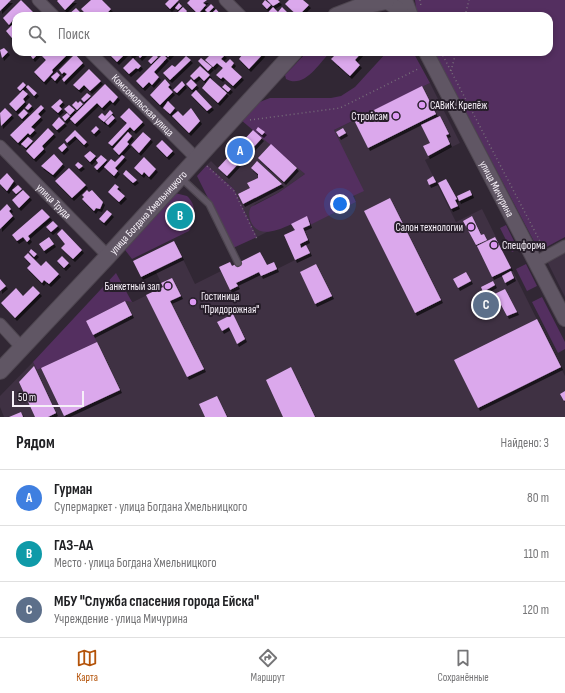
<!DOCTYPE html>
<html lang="ru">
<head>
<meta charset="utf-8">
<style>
	:root { --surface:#fff; --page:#f6f6f6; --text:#202124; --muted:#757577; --line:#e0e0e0; --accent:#b45309 }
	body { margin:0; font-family:"Sofia Sans Condensed",sans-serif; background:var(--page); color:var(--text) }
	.scale { position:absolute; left:12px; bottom:10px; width:72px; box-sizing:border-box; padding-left:4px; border:2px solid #f6f0f8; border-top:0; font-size:11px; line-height:14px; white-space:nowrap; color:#f6f0f8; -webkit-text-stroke:3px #271e2a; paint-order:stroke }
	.you { position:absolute; left:340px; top:204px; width:14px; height:14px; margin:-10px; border:3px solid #fff; border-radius:50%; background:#1a73e8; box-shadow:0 0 0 6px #1a73e833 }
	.badge { display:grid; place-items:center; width:26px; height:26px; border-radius:50%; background:var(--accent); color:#fff; font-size:13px; font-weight:700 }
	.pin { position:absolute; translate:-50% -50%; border:2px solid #fff; box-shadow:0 1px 4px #0006 }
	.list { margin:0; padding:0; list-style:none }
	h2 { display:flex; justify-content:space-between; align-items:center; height:52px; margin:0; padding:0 16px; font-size:17px }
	h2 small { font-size:13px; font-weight:400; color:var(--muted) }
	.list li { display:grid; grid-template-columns:26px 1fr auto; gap:12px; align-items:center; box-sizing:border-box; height:56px; padding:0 16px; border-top:1px solid var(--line) }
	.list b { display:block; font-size:15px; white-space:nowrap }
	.list p { margin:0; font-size:13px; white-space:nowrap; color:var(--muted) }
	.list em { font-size:13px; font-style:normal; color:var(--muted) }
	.icon { flex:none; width:22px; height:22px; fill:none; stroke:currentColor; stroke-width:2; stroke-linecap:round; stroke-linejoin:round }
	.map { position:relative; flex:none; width:565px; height:417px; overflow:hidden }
	.search { position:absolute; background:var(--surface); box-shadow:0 2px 6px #0003; left:12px; right:12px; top:12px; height:44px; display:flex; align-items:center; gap:10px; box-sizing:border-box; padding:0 14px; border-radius:12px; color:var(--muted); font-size:15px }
	.sheet { height:220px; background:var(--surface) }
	nav { display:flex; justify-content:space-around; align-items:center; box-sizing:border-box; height:56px; border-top:1px solid var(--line); background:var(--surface); font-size:11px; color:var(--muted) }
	nav a { display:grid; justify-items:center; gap:2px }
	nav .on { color:var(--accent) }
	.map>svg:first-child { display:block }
	.built { fill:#3f3143 }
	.green { fill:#542f60 }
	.building { fill:#dba8ec; filter:url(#shadow) }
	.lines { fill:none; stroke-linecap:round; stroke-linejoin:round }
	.service-casing { stroke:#4e4650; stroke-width:8 }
	.minor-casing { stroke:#4e4650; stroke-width:13 }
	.tertiary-casing { stroke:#4e4650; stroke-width:16 }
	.secondary-casing { stroke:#4e4650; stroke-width:18 }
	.path { stroke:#776e7a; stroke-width:1.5; stroke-dasharray:1 3; stroke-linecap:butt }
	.service { stroke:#605664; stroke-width:5.5 }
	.minor { stroke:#605664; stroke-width:11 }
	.tertiary { stroke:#605664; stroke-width:14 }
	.secondary { stroke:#605664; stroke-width:16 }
	.poi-dot { fill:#dd99f3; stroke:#271e2a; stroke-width:1.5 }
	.labels { text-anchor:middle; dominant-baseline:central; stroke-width:4; stroke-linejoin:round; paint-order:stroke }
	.street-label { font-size:11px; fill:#f6f0f8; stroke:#271e2a }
	.poi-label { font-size:11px; fill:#f6f0f8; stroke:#271e2a; text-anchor:start }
</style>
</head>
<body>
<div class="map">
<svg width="565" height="417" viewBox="0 0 565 417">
	<defs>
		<filter id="shadow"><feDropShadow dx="2" dy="3" stdDeviation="0" flood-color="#0009"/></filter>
	</defs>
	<rect width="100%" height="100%" fill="#312734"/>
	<path class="built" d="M430 83 460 143 425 160 456 222 482 209 565 376V417H4L0 407V396L33 362 37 370 96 342 86 321 125 301 133 302 163 287 155 270 182 257 195 284 221 271 219 267 230 262 232 266 260 252 267 265 274 262 277 269 295 260 284 235 294 230 291 224 307 216 311 224 356 202 334 130Z
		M262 138 271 144 305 174 278 193 255 204 249 213 252 223 259 230 269 231 257 237 234 189 207 165 211 161 218 168Z
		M565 251V297L547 261Z"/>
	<path class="green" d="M415 0H565V237L539 251 434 52H549V16H417Z
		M307 52H330C319 64 304 89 286 79L285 75Z
		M387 52H413L430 83 334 130 364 191 353 196 356 202 310 225 306 217C292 223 261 244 251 222 249 217 248 212 251 207L278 193 305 174 241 120 257 103 270 98H331L341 96 355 87Z
		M207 165 234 189 257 237 233 248 197 176Z
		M175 193 187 196C197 205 196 219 189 231L132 259 122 246Z
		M506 225 518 249 512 252 500 228Z
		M526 264 537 286 527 291 516 269Z
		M116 273 132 302 125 301 86 321 97 342 37 370 33 362Z
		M542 297 565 342V349L558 353 532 302Z"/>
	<path class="building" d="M0 0H11L0 11Z
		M21 0 33 12 29 16H25L22 13 16 16 9 25 3 18Z
		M58 0H75L65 10 57 1Z
		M91 0H102L111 9 104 16H88L81 9Z
		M169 0H179L170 9 165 4Z
		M190 0H207L203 3 206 5 198 14 187 3Z
		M265 0 271 5 267 9 262 4Z
		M267 0H278L280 2 273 6Z
		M289 0H303L309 5 298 16 285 4Z
		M179 3 182 6 178 10 175 8Z
		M211 4 214 7 208 13 205 10Z
		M183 7 187 11 183 16H174Z
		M273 7 278 12 282 7 289 14 288 16H265Z
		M76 8 82 14 80 16H71L69 14Z
		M216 9 222 16H209Z
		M16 21V34L12 38 6 31Z
		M4 48 8 52 2 58 0 50Z
		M28 52H40L33 59Z
		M44 52H70L52 70 53 72 44 82 34 72 46 60 41 55Z
		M111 52H127L117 62 109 54Z
		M131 52H136L132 56 129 54Z
		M139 52H146L140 58 137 54Z
		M163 52H173L168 57Z
		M213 52H221L225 55 221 59 226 63 230 59 234 63 231 67 242 77 233 86 223 77 221 79 216 75 223 68 217 63 213 67 205 60Z
		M242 52H262L263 54 249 69 239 59 242 55 240 53Z
		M338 52 349 53 362 52 355 60 360 65 350 76 331 59Z
		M75 54 83 63 64 82 62 79 67 74 64 72 62 74 59 70Z
		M155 54 158 57 151 64 148 61Z
		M163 54 167 58 154 72 159 77 152 85 149 82 143 88 136 81Z
		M186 56 191 60 170 80 163 73 172 65 175 67Z
		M133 58 141 66 138 69 136 68 129 74 123 68Z
		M201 58 212 67 208 71 198 61Z
		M200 66 210 75 204 81 199 76 194 80 190 76Z
		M89 69 101 81 90 91 84 85 79 90 73 85Z
		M57 72 60 75 55 81 51 77Z
		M210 78 227 93 218 103 202 88Z
		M165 79 170 85 168 87 173 92 160 105 150 95Z
		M191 79 197 85 192 90 186 84Z
		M182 81 185 85 177 93 173 90Z
		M23 82 26 85 20 91 17 88Z
		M105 84 118 97 113 103 110 100 102 108 97 103 75 124 70 119Z
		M225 84 231 89 228 92 222 87Z
		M28 85 37 93 34 96 26 87Z
		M422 86 436 114 368 148 354 120Z
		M23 90 28 94 23 99 25 102 16 111 9 104Z
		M196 90 212 107 207 111 191 95Z
		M87 93 91 96 84 102 81 99Z
		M60 99 63 102 59 106 62 109 58 113 51 107Z
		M76 101 78 103 80 101 83 104 77 110 72 105Z
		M168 101 175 108 170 114 163 108Z
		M29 103 32 106 28 110 25 108Z
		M41 105 44 108 38 114 41 117 31 127 35 130 30 135 28 133 18 143 10 135Z
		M69 105 75 110 70 115 64 109Z
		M5 108 12 115 1 126 0 113Z
		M129 108 143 122 134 131 130 127 112 146 108 143 127 123 120 117Z
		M191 108 200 121 189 133 172 116 178 111 183 116Z
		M24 109 28 113 22 119 18 115Z
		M110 110 113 113 104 122 98 117 102 113 105 116Z
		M67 113 70 116 65 121 62 117Z
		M112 115 115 118 108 125 105 122Z
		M440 116 449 134 446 135 450 144 428 156 423 146 430 143 421 125Z
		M59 117 65 123 57 130 52 125Z
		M96 126 99 129 94 134 91 131Z
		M258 127 265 132 262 135 256 130Z
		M48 128 54 134 42 146 44 149 34 159 26 151Z
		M343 128 346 133 339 137 336 132Z
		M75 130 87 142 84 145 75 136 67 143 65 140Z
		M253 130 262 138 227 176 218 168Z
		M128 132 132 136 127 142 129 144 119 155 113 149Z
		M143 132 151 139 139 153 131 145Z
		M28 137 33 141 26 148 21 144Z
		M162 140 173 151 167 157 156 146Z
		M64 143 67 147 62 152 58 148Z
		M271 144 297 168 284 182 258 158Z
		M90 151 96 156 90 162 84 156Z
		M54 154 63 164 53 175 41 166Z
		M101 155 107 160 97 170 94 167 98 163 96 160Z
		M122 155 125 157 115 168 118 171 114 176 104 167 111 159 115 162Z
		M144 157 156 169 149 177 144 172 142 175 134 168Z
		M257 161 282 184 243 204 238 194 250 188 247 183 258 178V174L251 168Z
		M78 162 83 166 79 169 75 165Z
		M69 168 86 185 72 198 55 181Z
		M126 170 137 180 133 183 123 174Z
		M7 173 14 181 7 191 0 184V180Z
		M433 176 436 182 429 185 427 180Z
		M446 179 457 199 455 200 458 206 451 209 438 183Z
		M115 184 119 187 117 189 125 196 119 202 108 192Z
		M18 185 22 189 16 194 12 190Z
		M23 190 30 197 19 208 12 200Z
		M87 190 89 192 92 190 103 202 100 209 96 208 94 211 82 199 84 197 82 195Z
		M470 190 472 195 459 201 457 196Z
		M390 198 441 300 415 313 364 211Z
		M7 204 11 209 9 211 13 216 0 229V211Z
		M42 209 50 217 28 236 30 239 27 242 23 237 17 241 12 235Z
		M107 210 112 214 104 223 99 219Z
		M307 216 310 225 303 228 308 240 300 244 301 248 306 245 310 253 295 260 284 235 295 230 291 224Z
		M472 216 481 235 484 234 487 240 476 245 463 221Z
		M53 221 58 226 51 232 46 227Z
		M62 229 82 250 73 259 61 248 65 244 57 234Z
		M49 237 54 244 44 251 39 244Z
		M495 237 511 268 492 277 477 246Z
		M174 241 182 257 141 277 133 261Z
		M31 249 37 254 34 257 29 252Z
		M260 252 267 265 274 262 277 269 261 276 259 272 236 283 238 286 230 290 219 267 230 262 232 266Z
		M28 253 41 266 46 261 59 274 49 284 44 280 42 283 27 268 31 264 24 257Z
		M62 256 69 263 64 268 57 261Z
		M316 264 332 296 315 304 300 272Z
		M511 271 514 278 505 283 502 276Z
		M466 272 471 281 458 288 453 279Z
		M172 278 181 296 170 301 204 369 187 377 146 295 163 287 161 283Z
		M0 279 6 286 0 291Z
		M493 281 495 285 483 292 481 287Z
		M33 286 40 293 15 318 1 303 16 288 23 296Z
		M505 289 517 312 507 316 499 301 484 309 480 301Z
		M125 301 132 315 93 335 86 321Z
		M233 314 245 339 237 344 229 327 222 331 217 322Z
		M537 319 561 367 478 408 454 360Z
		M97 342 120 390 64 416 41 368Z
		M34 366 56 413 48 417H35L19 382Z
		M291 367 315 417H283L266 380Z
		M565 391V400L564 401 560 394Z
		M217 396 227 417H205L199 404Z
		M21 412 23 417H9Z"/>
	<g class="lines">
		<g class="service-casing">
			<path id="service" d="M181 178 209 204 238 263"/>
		</g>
		<g class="minor-casing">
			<g id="minor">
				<path d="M38 0 54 16"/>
				<path d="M225 0 241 16"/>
				<path id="s1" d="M90 52 196 158"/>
				<path id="s2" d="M0 146 108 256"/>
				<path d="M536 262 565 246"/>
				<path d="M0 324 22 348"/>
			</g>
		</g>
		<g class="tertiary-casing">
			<g id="tertiary">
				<path d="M405 0 411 16"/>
				<path d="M386 1 397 8 404 16"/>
				<path id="s3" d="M426 52 565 319"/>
			</g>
		</g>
		<g class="secondary-casing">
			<g id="secondary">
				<path d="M336 16 359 7 386 1"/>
				<path id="s4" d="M0 371 108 256 294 52"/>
			</g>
		</g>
		<path class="path" d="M420 0 421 6
			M465 16 469 0
			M441 52 543 247
			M451 71 456 52
			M250 120 340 108 418 69
			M207 166 234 191 257 239"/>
		<use href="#service" class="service"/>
		<use href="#minor" class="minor"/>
		<use href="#tertiary" class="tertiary"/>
		<use href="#secondary" class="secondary"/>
	</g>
	<g class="poi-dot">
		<circle cx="422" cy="105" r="4"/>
		<circle cx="396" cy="116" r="4"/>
		<circle cx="471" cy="227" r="4"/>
		<circle cx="494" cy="245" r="4"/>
		<circle cx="168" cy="286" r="4"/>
		<circle cx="193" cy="302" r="4"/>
	</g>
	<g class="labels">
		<g class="street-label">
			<text stroke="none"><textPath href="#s1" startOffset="75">Комсомольская улица</textPath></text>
			<text stroke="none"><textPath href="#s3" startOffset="154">улица Мичурина</textPath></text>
			<text stroke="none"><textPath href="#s2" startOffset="77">улица Труда</textPath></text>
			<text stroke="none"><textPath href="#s4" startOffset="217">улица Богдана Хмельницкого</textPath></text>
		</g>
		<g class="poi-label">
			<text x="430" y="105">САВиК. Крепёж</text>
			<text x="388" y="116" text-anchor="end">Стройсам</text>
			<text x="463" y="227" text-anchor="end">Салон технологии</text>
			<text x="502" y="245">Спецформа</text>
			<text x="160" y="286" text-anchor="end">Банкетный зал</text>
			<text x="201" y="296">Гостиница<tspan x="201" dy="13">"Придорожная"</tspan></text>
		</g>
	</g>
</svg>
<div class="scale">50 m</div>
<div class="you"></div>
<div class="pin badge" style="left:240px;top:151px;background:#3f7fe0">A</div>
<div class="pin badge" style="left:180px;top:216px;background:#0f9aa8">B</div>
<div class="pin badge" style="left:486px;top:305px;background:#5c6f8a">C</div>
<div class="search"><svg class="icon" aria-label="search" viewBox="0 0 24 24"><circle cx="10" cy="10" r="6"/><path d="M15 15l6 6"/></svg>Поиск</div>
</div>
<section class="sheet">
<h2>Рядом<small>Найдено: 3</small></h2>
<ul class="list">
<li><span class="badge" style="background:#3f7fe0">A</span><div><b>Гурман</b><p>Супермаркет · улица Богдана Хмельницкого</p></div><em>80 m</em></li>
<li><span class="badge" style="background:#0f9aa8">B</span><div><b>ГАЗ-АА</b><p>Место · улица Богдана Хмельницкого</p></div><em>110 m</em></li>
<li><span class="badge" style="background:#5c6f8a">C</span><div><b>МБУ &quot;Служба спасения города Ейска&quot;</b><p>Учреждение · улица Мичурина</p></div><em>120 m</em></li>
</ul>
</section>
<nav>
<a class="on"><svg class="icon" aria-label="map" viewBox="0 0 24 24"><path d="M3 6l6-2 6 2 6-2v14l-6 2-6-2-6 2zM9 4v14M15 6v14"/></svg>Карта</a>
<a><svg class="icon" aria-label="directions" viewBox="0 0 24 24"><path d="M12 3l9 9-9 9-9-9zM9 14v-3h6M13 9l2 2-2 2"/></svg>Маршрут</a>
<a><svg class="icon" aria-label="saved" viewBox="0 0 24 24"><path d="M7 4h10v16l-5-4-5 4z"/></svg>Сохранённые</a>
</nav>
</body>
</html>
